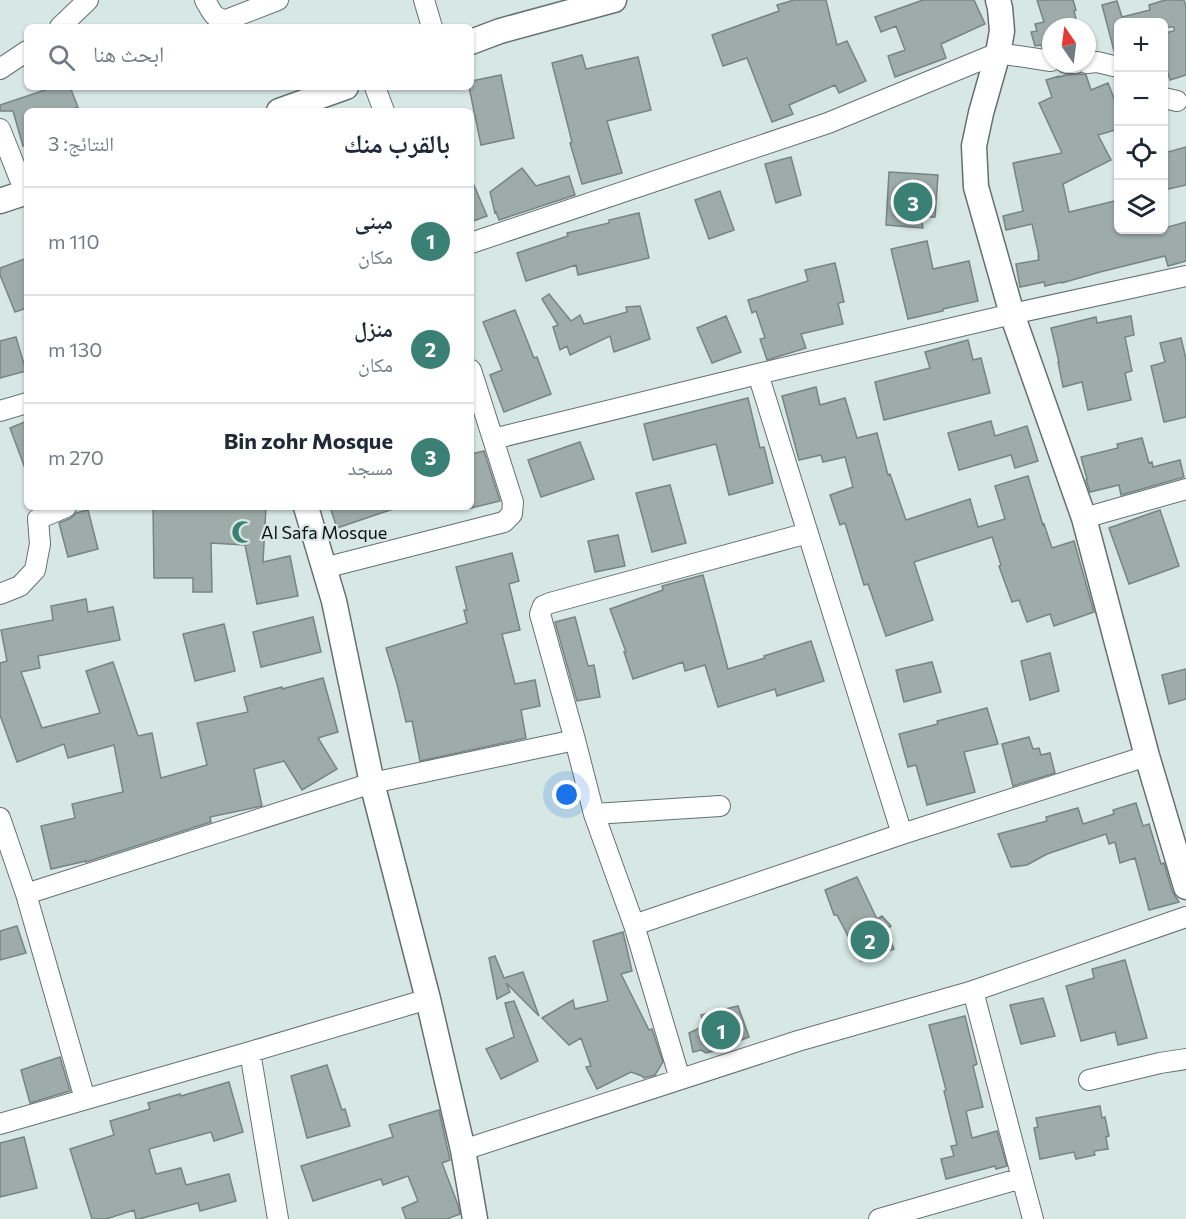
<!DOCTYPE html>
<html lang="ar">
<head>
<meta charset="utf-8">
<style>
	:root { --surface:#fff; --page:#f6f6f7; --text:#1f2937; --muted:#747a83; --line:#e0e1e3; --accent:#3b8075 }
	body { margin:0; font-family:Commissioner,"Noto Naskh Arabic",sans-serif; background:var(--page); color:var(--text); direction:rtl }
	.controls { position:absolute; right:18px; top:18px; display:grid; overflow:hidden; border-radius:9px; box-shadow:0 2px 4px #0004 }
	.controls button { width:54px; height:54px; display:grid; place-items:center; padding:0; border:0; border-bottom:2px solid var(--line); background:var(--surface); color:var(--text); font:30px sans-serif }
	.compass { position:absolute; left:1042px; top:18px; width:54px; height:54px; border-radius:50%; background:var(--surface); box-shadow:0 2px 4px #0004; rotate:346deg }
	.you { position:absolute; left:567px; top:795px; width:21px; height:21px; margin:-15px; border:4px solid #fff; border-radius:50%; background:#1a73e8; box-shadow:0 0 0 9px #1a73e833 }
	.badge { display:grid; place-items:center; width:39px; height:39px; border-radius:50%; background:var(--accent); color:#fff; font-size:20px; font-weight:700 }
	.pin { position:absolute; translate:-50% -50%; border:3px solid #fff; box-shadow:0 2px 6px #0006 }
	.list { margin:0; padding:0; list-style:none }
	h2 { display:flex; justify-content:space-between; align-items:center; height:78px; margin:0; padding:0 24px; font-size:26px }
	h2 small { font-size:20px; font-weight:400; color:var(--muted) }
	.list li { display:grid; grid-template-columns:39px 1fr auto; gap:18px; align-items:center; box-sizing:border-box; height:108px; padding:0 24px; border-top:2px solid var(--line) }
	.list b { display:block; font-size:22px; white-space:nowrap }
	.list p { margin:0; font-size:20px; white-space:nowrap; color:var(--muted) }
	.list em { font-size:20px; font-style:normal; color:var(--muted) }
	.icon { flex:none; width:33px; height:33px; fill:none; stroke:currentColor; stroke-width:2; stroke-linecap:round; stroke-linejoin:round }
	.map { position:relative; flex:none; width:1186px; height:1219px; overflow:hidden; direction:ltr }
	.search { position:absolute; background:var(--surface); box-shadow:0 2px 4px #0004; left:24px; top:24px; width:450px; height:66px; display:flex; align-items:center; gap:15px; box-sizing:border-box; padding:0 21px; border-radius:9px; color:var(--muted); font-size:22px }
	.panel { position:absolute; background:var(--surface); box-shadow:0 2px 4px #0004; left:24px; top:108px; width:450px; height:402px; border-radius:9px; direction:rtl }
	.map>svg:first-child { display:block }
	.building { fill:#9daca9; stroke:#778582; stroke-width:1.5 }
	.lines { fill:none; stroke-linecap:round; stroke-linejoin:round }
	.minor-casing { stroke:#64726f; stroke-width:22 }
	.tertiary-casing { stroke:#64726f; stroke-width:27 }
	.minor { stroke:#fff; stroke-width:20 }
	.tertiary { stroke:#fff; stroke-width:24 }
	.labels { text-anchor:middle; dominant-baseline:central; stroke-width:4.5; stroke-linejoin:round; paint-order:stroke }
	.poi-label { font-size:18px; fill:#0c1211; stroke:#d7e7e3; text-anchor:start }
</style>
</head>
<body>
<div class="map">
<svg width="1186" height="1219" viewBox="0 0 1186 1219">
	<rect width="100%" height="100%" fill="#d7e7e3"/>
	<path class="building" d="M794 0H826L837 45 847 41 866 81 839 93 835 85 789 105 793 114 772 122 747 58 723 66 712 35 779 11 777 5Z
		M923 0H974L985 24 941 44 946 58 895 77 888 56 905 50 896 26 881 32 875 17Z
		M1037 0H1073L1076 10 1074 11 1078 27H1051V49L1042 47 1041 45 1035 46 1031 32 1037 31 1035 24 1044 22Z
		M1165 0H1184L1186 6V75L1170 80 1167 71 1164 72V33L1174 31V27H1164V22H1119V50L1114 51 1102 5 1117 1 1122 17 1150 10 1149 5Z
		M582 55 586 69 638 57 651 110 607 121 622 173 582 184 570 143 572 142 552 63Z
		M1082 74 1086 75 1091 90 1108 83 1119 111V129L1098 135 1111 160 1063 184 1069 212 1119 200V230H1164V228L1186 222V261L1168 266 1165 256 1100 272 1062 283V282L1045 286 1044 282 1020 287 1016 264 1039 260 1038 256H1039L1032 224 1006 230 1003 216 1023 211 1013 163 1062 153 1039 103 1052 97 1046 80 1059 76V77L1066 75Z
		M501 75 514 138 481 145 469 87H471V81Z
		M54 87H70L78 107 67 111H27V145L23 146 13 111H0V105Z
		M1186 147V185L1164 190V153Z
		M791 157 801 195 776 203 765 164Z
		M522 168 536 186 569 176 575 195 499 220 496 212 495 213 490 192Z
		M889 172 938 175 935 217H921L923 228 886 225Z
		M471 178 487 216 471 222Z
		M720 191 734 230 709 239 695 200Z
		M639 213 649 258 578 275 576 265 526 281 517 253 568 236 567 233 609 223V220Z
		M927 241 933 269 969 261 978 301 943 309V311L908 319 891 249Z
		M27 258V308L15 312 0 275V268Z
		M835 263 844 302 838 303 843 324 801 334 806 348 767 360 760 339 765 338 756 311 752 313 748 300 808 281 805 270Z
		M549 294 571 321 580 315 584 324 627 312 626 307 640 306 650 339 614 352 610 336 570 355 567 346 560 350 553 327 558 325 542 299Z
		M515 310 534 358 537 357 551 394 504 412 490 375 502 370 483 322Z
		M726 316 741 352 712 363 697 328Z
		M1131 316 1134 335 1125 337 1132 371 1125 373 1131 400 1088 410 1082 382 1063 387 1058 362H1059L1051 328 1096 317 1097 323Z
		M16 337 26 371 0 378V341Z
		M1181 338 1186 359V417L1164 422 1151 366 1165 362 1160 343Z
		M968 340 973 360 981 358 990 393 884 420 875 382 930 368 925 352Z
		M816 387 820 405 845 398 857 438 877 433 888 475 890 474 906 520 970 499 978 527 1005 519 995 486 1028 476 1043 525 1044 524 1052 548 1074 541 1094 612 1054 626 1050 614 1027 622 1019 600 1012 602 999 566 1001 565 992 537 914 562 933 620 886 636 868 584 864 585 845 523 840 525 830 495 853 487 845 457 823 462 821 455 799 460 782 396Z
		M748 398 760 448 764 447 773 483 729 495 716 444 653 460 644 424Z
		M27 421V470L26 471 10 428Z
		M991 421 995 436 1027 426 1038 461 1015 468 1011 455 959 470 948 433Z
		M1142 438 1149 463 1152 462 1153 467 1180 460 1184 477 1121 495 1119 485 1090 492 1086 480 1087 479 1081 457 1118 448 1117 444Z
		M580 442 594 479 541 497 528 460Z
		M484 451 500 501 471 508V454Z
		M670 485 686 543 652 552 636 493Z
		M153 507H266L263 562 290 556 298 596 257 604 245 545 211 543 212 592H193V578H154Z
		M330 507H392L393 509 337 528Z
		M88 510 98 549 68 557 59 523 71 518 76 513Z
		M1160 510 1179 566 1129 584 1109 528Z
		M618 535 625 566 595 572 588 541Z
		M512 553 519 581 509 584 520 630 502 634 515 684 535 680 540 706 521 710 526 738 420 761 412 721 406 722 397 684 386 648 467 623 464 610H467L456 567Z
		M703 575 728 669 765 658 764 656 811 641 824 681 777 696 775 689 718 707 705 665 685 671 683 662 633 679 624 652H626L610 609 663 590 662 586Z
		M86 599 88 612 113 607 120 640 38 656 40 668 21 672 42 728 100 713 86 671 113 662 138 736 152 733 161 778 207 765 197 723 248 712 244 697 282 687V689L323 678 338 732 318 738 337 769 302 790 284 761 254 769 262 806 210 817 211 822 86 862V861L51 869 41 826 75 818 72 804 123 792 114 745 68 758 64 744 17 762 0 715V663L7 661 1 630 53 620 51 606Z
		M313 617 321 652 261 667 253 632Z
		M575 617 588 666 594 665 600 697 577 701 555 622Z
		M224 624 235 671 195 681 183 634Z
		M1050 653 1059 691 1030 700 1021 661Z
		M932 662 941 692 904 702 896 670Z
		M1186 669V699L1169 704 1162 675Z
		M987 708 998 744 964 752 975 792 927 805 916 765 908 767 899 734 938 724 937 721Z
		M1029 737 1033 749 1039 748 1041 755 1050 753 1055 773 1013 786 1002 744Z
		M1136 803 1143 826 1149 824 1161 864 1164 863 1172 891 1179 902 1149 910 1135 858 1120 863 1115 842 1109 844 1106 834 1047 854 1027 865 1011 867 998 834 1047 821 1046 817 1078 808 1083 824 1114 814 1113 810Z
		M857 877 877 919 882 916 891 926 886 929 894 949 861 961 837 915H834L825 890Z
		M17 926 26 953 0 960V931Z
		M623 932 632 971 621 974 649 1030 652 1029 663 1062 655 1075 644 1078 642 1076 631 1072 597 1089 586 1067 591 1066 581 1038 569 1045 542 1018 573 1000 575 1009 608 1001 593 941Z
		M495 956 504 978 523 972 539 1016 506 983 510 992 497 999 489 958Z
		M1125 960 1147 1038 1118 1045 1115 1032 1081 1041 1066 986 1094 978 1092 969Z
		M1043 998 1055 1036 1021 1044 1010 1005Z
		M514 1001 538 1061 501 1079 486 1049 514 1037 505 1003Z
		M738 1006 749 1037 725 1046 721 1049 706 1053 701 1050 693 1052 689 1033 704 1026 701 1015Z
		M965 1016 977 1064 973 1066 983 1107 966 1111 972 1138 997 1131 1007 1166 996 1169 995 1166 946 1179 941 1159 954 1156 951 1146 957 1145 944 1091 946 1090 929 1025Z
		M60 1057 70 1091 30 1103 21 1070Z
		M327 1065 342 1110 345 1109 350 1126 307 1138 291 1076Z
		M229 1082 243 1132 214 1141 211 1132 149 1149 156 1174 181 1168 186 1185 229 1174 236 1201 200 1211 198 1203 139 1219H136L134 1210 106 1219H92L70 1149 114 1135 110 1121 150 1109 148 1103 180 1094 181 1096Z
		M1100 1106 1102 1118 1105 1117 1109 1136 1106 1137 1108 1149 1094 1151 1095 1155 1076 1159 1074 1152 1040 1159 1034 1128 1038 1127 1036 1118Z
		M439 1110 450 1160 442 1163 458 1205 460 1214 447 1219H406L402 1208 418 1201 408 1176 383 1185 381 1179 313 1201 301 1166 393 1137 389 1125Z
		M24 1137 37 1188 0 1197V1143Z"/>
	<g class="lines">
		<g class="minor-casing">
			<path id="minor" d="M205 0C211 10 213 19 226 20L278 0
				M424 0 432 27
				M60 27 88 0
				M1066 63H1076
				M1087 63 1097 62 1118 67
				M0 69 27 51
				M375 87 384 111
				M1164 98 1177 101
				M0 129 25 192
				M471 243 828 123 998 53 1051 61
				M0 411 27 403
				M493 439 758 374
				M1084 518 1186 489
				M324 568 504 522 512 514 513 502 471 370
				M0 594 20 586 35 570 40 544 38 519 66 507
				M575 740 540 614 543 606 550 603 808 533
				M1147 756 902 834 758 374 1012 314 1186 276
				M594 814 634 925
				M0 818 26 894 85 1099
				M26 894 372 783 575 740 594 814 720 806
				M250 1052 278 1219
				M680 1079 634 925 902 834
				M1089 1080 1160 1063 1186 1059
				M0 1124 250 1052 428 999
				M463 1150 798 1041 973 991 1186 917
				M1022 1178 1033 1219
				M879 1219 1022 1178 973 991"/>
		</g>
		<g class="tertiary-casing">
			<path id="tertiary" d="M998 0 1000 8 1002 31 998 53 981 113 974 146 976 187 1012 314 1084 518 1147 756 1186 887
				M471 42 500 31 614 0
				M279 111 346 87
				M0 201 27 192
				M306 507 334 601 372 783 428 999 463 1150 475 1219"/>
		</g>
		<use href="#minor" class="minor"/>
		<use href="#tertiary" class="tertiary"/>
	</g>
	<defs>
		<g id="mosque-bare" transform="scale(1.8)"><path d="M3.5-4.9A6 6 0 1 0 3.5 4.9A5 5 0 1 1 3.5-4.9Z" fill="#3b8075" stroke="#d7e7e3" stroke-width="2.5" paint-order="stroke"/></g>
	</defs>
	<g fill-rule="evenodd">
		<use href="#mosque-bare" x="243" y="532"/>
	</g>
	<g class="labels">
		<g class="poi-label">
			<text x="261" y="532">Al Safa Mosque</text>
		</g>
	</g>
</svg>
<div class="controls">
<button>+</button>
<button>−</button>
<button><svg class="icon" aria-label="locate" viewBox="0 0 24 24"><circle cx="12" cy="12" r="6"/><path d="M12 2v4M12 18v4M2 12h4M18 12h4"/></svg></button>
<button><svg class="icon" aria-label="layers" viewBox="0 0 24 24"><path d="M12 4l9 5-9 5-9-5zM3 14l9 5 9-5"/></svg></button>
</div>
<svg class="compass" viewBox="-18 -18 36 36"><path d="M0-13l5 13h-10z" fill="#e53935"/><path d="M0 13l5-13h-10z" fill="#747a83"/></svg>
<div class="you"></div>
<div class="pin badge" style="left:721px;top:1030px">1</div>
<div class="pin badge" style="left:870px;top:940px">2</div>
<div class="pin badge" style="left:913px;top:202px">3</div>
<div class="search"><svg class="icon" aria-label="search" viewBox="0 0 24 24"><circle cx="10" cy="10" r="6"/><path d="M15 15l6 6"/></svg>ابحث هنا</div>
<section class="panel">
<h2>بالقرب منك<small>النتائج: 3</small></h2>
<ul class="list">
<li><span class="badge">1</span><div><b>مبنى</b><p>مكان</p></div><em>110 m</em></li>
<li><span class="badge">2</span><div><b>منزل</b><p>مكان</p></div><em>130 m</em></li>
<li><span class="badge">3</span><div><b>Bin zohr Mosque</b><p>مسجد</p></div><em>270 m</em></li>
</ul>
</section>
</div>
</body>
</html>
